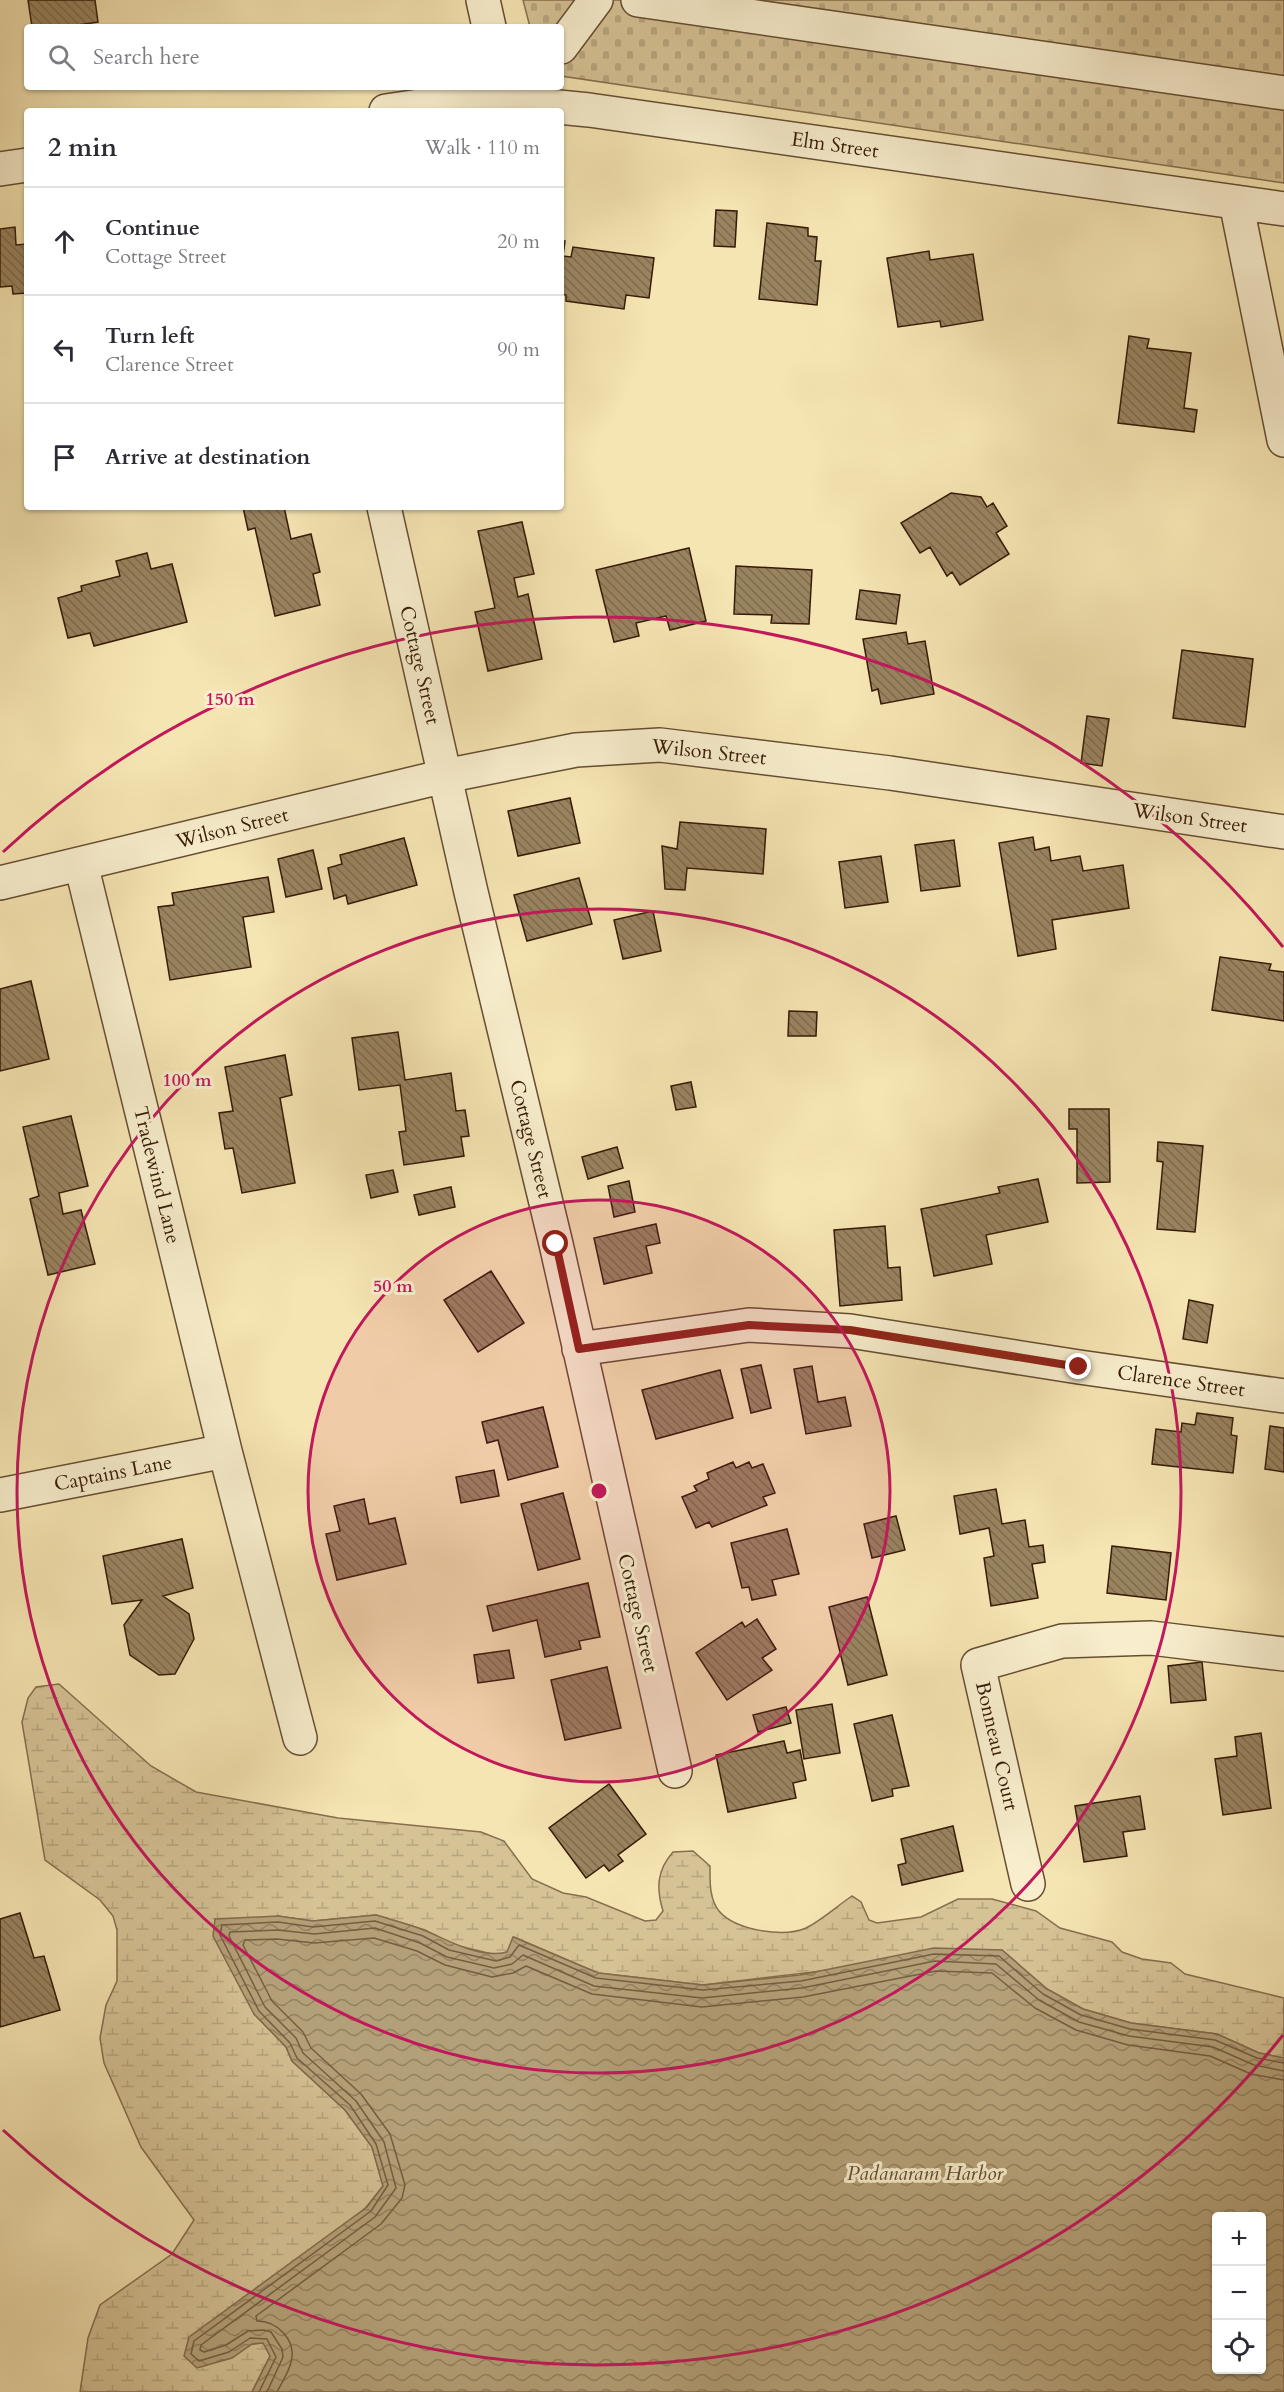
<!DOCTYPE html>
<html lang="en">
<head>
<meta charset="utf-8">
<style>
	:root { --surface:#fff; --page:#f7f7f7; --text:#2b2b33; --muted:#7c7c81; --line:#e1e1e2 }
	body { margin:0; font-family:Cardo,serif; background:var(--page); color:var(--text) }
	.controls { position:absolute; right:18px; bottom:18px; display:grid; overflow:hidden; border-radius:6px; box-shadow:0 2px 4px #0004 }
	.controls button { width:54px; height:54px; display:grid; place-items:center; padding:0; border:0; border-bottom:2px solid var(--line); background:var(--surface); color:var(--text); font:30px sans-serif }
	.stop { position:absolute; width:18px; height:18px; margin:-14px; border:4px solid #8f2418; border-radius:50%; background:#fff }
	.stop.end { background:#8f2418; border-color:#fff; box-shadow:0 2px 6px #0008 }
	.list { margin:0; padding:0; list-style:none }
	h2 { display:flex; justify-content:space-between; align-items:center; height:78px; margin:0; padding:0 24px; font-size:26px }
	h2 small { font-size:20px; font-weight:400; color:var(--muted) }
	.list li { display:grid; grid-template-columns:39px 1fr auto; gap:18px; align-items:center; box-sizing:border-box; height:108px; padding:0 24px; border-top:2px solid var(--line) }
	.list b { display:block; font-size:22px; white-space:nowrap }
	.list p { margin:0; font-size:20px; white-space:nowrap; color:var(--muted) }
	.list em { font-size:20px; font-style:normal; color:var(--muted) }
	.icon { flex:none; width:33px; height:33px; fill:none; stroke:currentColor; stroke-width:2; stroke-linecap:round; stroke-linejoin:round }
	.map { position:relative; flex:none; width:1284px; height:2392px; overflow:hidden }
	.search { position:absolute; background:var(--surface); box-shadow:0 2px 4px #0004; left:24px; top:24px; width:540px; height:66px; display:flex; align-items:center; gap:15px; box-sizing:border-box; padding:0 21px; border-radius:6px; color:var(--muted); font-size:22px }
	.panel { position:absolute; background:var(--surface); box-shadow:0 2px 4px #0004; left:24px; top:108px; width:540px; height:402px; border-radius:6px }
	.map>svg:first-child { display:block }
	.wetland { fill:url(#wetland-marsh); stroke:#866e4e; stroke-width:1.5 }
	.cemetery { fill:url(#cemetery-stones); stroke:#866e4e; stroke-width:1.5 }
	.water { fill:url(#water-waves); stroke:#826a4b; stroke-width:1.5; fill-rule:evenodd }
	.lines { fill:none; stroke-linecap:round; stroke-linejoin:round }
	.shore { stroke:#755d40; stroke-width:1.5 }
	.building { fill:url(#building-back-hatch); stroke:#361a07; stroke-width:1.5 }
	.minor-casing { stroke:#664d32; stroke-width:36 }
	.minor { stroke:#f8eecd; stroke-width:33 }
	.route { stroke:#8f2418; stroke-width:8 }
	.ring { fill:none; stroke:#c2185b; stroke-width:3 }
	.labels { text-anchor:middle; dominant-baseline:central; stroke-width:6; stroke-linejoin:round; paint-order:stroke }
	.street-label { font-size:20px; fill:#361a07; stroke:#f8eecd }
	.water-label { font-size:21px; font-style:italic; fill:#62492f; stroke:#f8eecd }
	.centre { fill:#c2185b; stroke:#f8eecd; stroke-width:3 }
	.ring-label { font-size:18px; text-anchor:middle; font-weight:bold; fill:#c2185b; stroke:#f8eecd; stroke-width:6; stroke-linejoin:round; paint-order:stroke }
</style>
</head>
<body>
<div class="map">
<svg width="1284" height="2392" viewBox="0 0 1284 2392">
	<defs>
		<pattern id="wetland-marsh" width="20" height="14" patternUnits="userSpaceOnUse" patternTransform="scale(1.5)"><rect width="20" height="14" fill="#d5c295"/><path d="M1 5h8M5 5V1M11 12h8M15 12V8" fill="none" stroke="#b7a67f"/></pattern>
		<pattern id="cemetery-stones" width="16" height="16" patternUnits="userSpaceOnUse" patternTransform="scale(1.5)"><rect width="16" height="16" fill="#d5c295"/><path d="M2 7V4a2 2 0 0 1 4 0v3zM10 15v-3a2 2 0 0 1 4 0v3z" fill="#b7a67f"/></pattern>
		<pattern id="water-waves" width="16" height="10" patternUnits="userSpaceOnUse" patternTransform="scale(1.5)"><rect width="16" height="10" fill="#b4a078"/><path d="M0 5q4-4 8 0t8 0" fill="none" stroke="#938260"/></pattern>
		<pattern id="building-back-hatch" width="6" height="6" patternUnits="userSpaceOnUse" patternTransform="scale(1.5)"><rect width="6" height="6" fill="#998460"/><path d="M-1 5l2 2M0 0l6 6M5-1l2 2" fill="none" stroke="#7e6b4d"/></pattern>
	</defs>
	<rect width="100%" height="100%" fill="#f5e5b2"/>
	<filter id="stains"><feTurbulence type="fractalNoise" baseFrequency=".00333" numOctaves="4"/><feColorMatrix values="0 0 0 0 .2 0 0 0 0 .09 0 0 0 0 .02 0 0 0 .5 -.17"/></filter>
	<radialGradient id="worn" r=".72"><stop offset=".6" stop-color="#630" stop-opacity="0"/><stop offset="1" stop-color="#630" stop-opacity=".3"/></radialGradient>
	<path class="wetland" d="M59 1684 151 1766 196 1792 338 1818 481 1832 504 1841 532 1879 563 1893 586 1897 645 1921 656 1920 663 1911C656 1888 657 1870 673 1852L693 1851 710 1866C710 1880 709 1899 719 1911 735 1930 783 1938 806 1928 822 1920 837 1906 852 1896L861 1902 869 1920 877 1923 921 1917 958 1899H992L1036 1911 1060 1928 1112 1942 1122 1952 1142 1959 1171 1963 1185 1974 1284 1998V2058L1259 2053 1217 2034 1131 2023 1083 2009 1047 1989 1002 1950 703 1985 598 1973 514 1937 507 1952 496 1955 451 1944 425 1930 376 1915 313 1921 278 1916 254 2014 286 2047 292 2061 345 2110 372 2147 383 2186 367 2206 231 2358 252 2344 264 2343 270 2356 252 2392H80L88 2338 100 2305 172 2254 194 2220 141 2147 104 2063 100 2038 106 2005 117 1981V1930L113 1916 100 1900 45 1860 22 1722 28 1698 36 1687Z"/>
	<path class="cemetery" d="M523 0H1284V183L561 76V27H530Z"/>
	<path class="water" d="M376 1915C392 1920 410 1924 426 1931 450 1941 480 1959 507 1952L513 1937 598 1973 703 1985 800 1975 934 1948 1002 1950 1047 1989 1083 2009 1131 2023 1217 2034 1259 2053 1284 2058V2392H252L270 2356 263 2343 252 2344 232 2358 197 2368 184 2356 189 2337 367 2207 383 2186 372 2147 345 2110 292 2061 286 2047 254 2014 213 1936 215 1919 278 1916 313 1921ZM1216 2216H1262V2370H1216Z"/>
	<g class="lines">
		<path class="shore" d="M259 2392 276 2357 267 2339 250 2338 229 2352 199 2361 191 2354 194 2341 371 2211 388 2185 376 2144 350 2105 297 2058 290 2043 259 2011 220 1935 222 1925 278 1922 313 1927 375 1921 423 1936 449 1950 496 1961 510 1957 519 1945 596 1978 703 1990 801 1981 934 1954 999 1956 1043 1994 1081 2015 1130 2029 1215 2040 1257 2058 1284 2063
			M267 2392 283 2357 282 2349 271 2332 264 2330 248 2331 226 2345 204 2352 200 2350 201 2345 375 2217 396 2188 384 2142 356 2101 303 2053 296 2038 265 2007 229 1936 230 1932 278 1930 314 1934 375 1928 420 1943 447 1957 494 1968 512 1964 523 1955 594 1986 702 1998 802 1988 935 1961 996 1964 1039 2000 1079 2022 1129 2036 1213 2047 1254 2065 1284 2071
			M277 2392C282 2382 289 2372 291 2362 297 2340 277 2321 257 2321L256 2316 381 2224 402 2198 405 2185 390 2134 361 2094 311 2048 303 2032 272 2001 243 1945 245 1940 277 1939 314 1943 374 1938 417 1951 445 1965 492 1977 513 1973 526 1966 592 1994 702 2007 803 1997 936 1971 992 1973 1035 2008 1076 2030 1128 2045 1210 2056 1251 2074 1284 2080"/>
	</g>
	<path class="building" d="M28 0H95L98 22 64 27H32Z
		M716 210 737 211 735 247 714 246Z
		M767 223 808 228V236L817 237 815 261H821L817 305 759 299Z
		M15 227 16 245 27 244V293L13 294 12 286 0 287V229Z
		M561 241H565L563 256 571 257 573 247 654 258 649 298 626 295 624 309 566 301V295L561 294Z
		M929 251 930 260 973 254 983 320 941 327 940 321 898 327 887 258Z
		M1129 336 1149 339 1147 348 1191 353 1184 408 1197 410 1194 432 1118 423Z
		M951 493 981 497 987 507 993 503 1007 526 996 533 1009 554 960 585 952 572 947 576 930 547 920 553 901 523Z
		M243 507H284L291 539 311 534 320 572 313 574 320 605 275 616 255 528 248 530Z
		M522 522 534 574 514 578 518 597 528 594 542 659 488 671 475 612 495 608 478 531Z
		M689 548 706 621 670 630 666 616 636 623 639 636 614 642 596 570Z
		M147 553 151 569 172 564 187 622 94 646 90 633 68 638 58 598 82 591 81 586 120 576 116 561Z
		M736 566 812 570 809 624 771 623 772 615 734 614Z
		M860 590 900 595 896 624 856 619Z
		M906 632 908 644 925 641 934 694 881 704 878 689 872 691 863 639Z
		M1182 650 1253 659 1245 727 1173 718Z
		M1087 716 1109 719 1102 766 1081 763Z
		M570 798 580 843 518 856 508 811Z
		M680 822 766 829 763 874 687 868 685 890 665 889 662 846 677 849Z
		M1033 837 1035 850 1049 847 1051 861 1080 856 1083 871 1123 865 1129 908 1052 920 1056 949 1018 956 999 843Z
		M404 838 417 885 348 904 346 895 334 899 328 868 342 864 340 855Z
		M954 840 960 886 921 891 915 845Z
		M313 850 322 889 286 897 278 859Z
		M881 856 888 902 845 908 839 862Z
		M268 877 274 912 243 917 251 967 170 980 158 907 174 905 172 893Z
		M579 878 592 924 527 941 514 895Z
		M653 911 661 951 623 959 614 920Z
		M1220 957 1271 964 1269 970 1284 972V1021L1212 1010Z
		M31 981 49 1059 0 1071V989Z
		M789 1011 817 1012 816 1036H788Z
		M398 1032 405 1080 451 1073 456 1111 465 1110 469 1136 461 1137 464 1156 404 1165 399 1132 406 1131 400 1085 359 1090 352 1038Z
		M285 1055 292 1095 280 1098 295 1183 242 1193 233 1148 225 1149 219 1113 233 1111 225 1067Z
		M691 1082 696 1107 676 1110 671 1086Z
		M1069 1109H1109L1110 1182 1077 1183V1129H1069Z
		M71 1116 88 1186 59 1193 63 1214 81 1210 95 1264 48 1275 30 1199 39 1196 23 1127Z
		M1158 1142 1203 1146 1195 1232 1157 1229 1163 1162 1157 1161Z
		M617 1147 623 1168 588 1179 582 1157Z
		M393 1170 398 1192 371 1198 366 1175Z
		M1038 1179 1048 1222 986 1235 992 1264 934 1276 921 1209 1000 1193 998 1187Z
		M629 1181 635 1212 614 1217 608 1186Z
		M451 1187 455 1207 419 1215 414 1195Z
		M656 1224 660 1243 646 1246 652 1273 604 1284 594 1238Z
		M885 1226 888 1268 900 1267 902 1300 840 1306 834 1230Z
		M491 1271 524 1323 478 1352 444 1300Z
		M1189 1300 1213 1305 1207 1343 1183 1339Z
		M761 1365 771 1408 751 1413 741 1369Z
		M812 1366 818 1402 845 1397 851 1426 806 1434 794 1369Z
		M720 1370 733 1418 656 1439 642 1390Z
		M543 1407 558 1467 508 1480 498 1440 487 1443 482 1422Z
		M1197 1413 1233 1418 1231 1435 1237 1436 1233 1473 1152 1464 1156 1429 1181 1432 1182 1423 1195 1425Z
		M1270 1426 1284 1428V1472L1265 1469Z
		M733 1462 736 1468 749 1462 752 1468 763 1464 775 1493 763 1497 767 1505 712 1527 709 1522 696 1528 682 1497 697 1491 694 1486 709 1479 707 1473Z
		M494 1470 499 1496 461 1503 456 1477Z
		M996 1489 1002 1524 1025 1520 1029 1547 1043 1545 1045 1562 1032 1564 1038 1598 991 1606 984 1558 994 1556 989 1528 960 1534 954 1496Z
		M563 1493 580 1559 538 1570 521 1504Z
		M364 1499 369 1524 395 1518 406 1564 337 1580 326 1534 340 1531 334 1506Z
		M896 1516 905 1550 872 1558 864 1524Z
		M787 1529 799 1574 772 1580 776 1595 752 1600 749 1587 742 1588 731 1543Z
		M182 1539 193 1588 163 1596 189 1614 194 1639 175 1674 159 1675 130 1655 124 1625 142 1600 112 1604 103 1556Z
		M1112 1546 1171 1553 1166 1600 1107 1593Z
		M588 1583 600 1637 579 1641 581 1649 545 1657 537 1620 493 1631 487 1606Z
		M867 1597 887 1675 848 1685 829 1607Z
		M757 1619 776 1649 762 1658 772 1670 727 1700 696 1653 742 1622 745 1627Z
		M509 1650 514 1678 478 1683 474 1655Z
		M1202 1662 1206 1700 1171 1703 1168 1666Z
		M607 1667 621 1728 565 1740 551 1680Z
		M832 1704 840 1753 804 1759 796 1710Z
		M786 1707 791 1723 758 1732 753 1715Z
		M892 1715 909 1786 892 1789 893 1796 872 1801 854 1724Z
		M1261 1733 1271 1808 1223 1815 1215 1759 1237 1756 1235 1737Z
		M784 1741 787 1753 800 1750 806 1780 793 1783 796 1798 728 1812 716 1755Z
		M609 1784 646 1834 618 1855 623 1861 609 1871 604 1865 586 1878 549 1828Z
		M1140 1796 1145 1829 1123 1832 1127 1856 1084 1862 1075 1806Z
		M953 1826 963 1871 902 1885 898 1865 906 1863 901 1839Z
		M20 1913 34 1958 44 1956 60 2010 0 2027V1919Z"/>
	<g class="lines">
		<g class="minor-casing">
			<path id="minor" d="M483 0 489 27
				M638 0 1284 93
				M561 47 596 0
				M386 111 426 105 507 102 589 110 1284 209
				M0 169 27 165
				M1236 202 1284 440
				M384 507 471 892 556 1244 675 1771
				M81 864 225 1451 300 1738
				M0 883 445 776 576 750 660 745 890 773 1284 832
				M579 1349 749 1325 850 1331 1079 1367 1284 1396
				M0 1495 225 1451
				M1028 1884 978 1665 1062 1641 1151 1638 1284 1654"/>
		</g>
		<use href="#minor" class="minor"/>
	</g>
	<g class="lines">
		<path class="route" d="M556 1244 579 1349 749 1325 850 1330 1079 1367"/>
	</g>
	<circle cx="599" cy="1491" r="291" fill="#c2185b" fill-opacity=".12"/>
	<g class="ring">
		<circle cx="599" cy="1491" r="291"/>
		<circle cx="599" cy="1491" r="582"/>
		<path d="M1283 2035A874 874 0 0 1 3 2130M3 852A874 874 0 0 1 1283 947"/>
	</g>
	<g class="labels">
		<g class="street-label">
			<text transform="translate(835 145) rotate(8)">Elm Street</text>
			<text transform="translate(420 665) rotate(77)">Cottage Street</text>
			<text transform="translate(709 752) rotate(6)">Wilson Street</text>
			<text transform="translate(1190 818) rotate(8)">Wilson Street</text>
			<text transform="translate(232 828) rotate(-14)">Wilson Street</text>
			<text transform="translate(531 1139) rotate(76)">Cottage Street</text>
			<text transform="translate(157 1175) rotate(76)">Tradewind Lane</text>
			<text transform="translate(1181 1381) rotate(8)">Clarence Street</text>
			<text transform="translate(113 1473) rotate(-11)">Captains Lane</text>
			<text transform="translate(638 1613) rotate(77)">Cottage Street</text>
			<text transform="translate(997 1746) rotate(77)">Bonneau Court</text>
		</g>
		<g class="water-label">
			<text x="925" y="2173">Padanaram Harbor</text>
		</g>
	</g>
	<circle cx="599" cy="1491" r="9" class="centre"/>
	<g class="ring-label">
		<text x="230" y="705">150 m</text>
		<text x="187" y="1086">100 m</text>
		<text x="393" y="1292">50 m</text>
	</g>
	<rect width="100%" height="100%" filter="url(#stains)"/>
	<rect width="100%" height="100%" fill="url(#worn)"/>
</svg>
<div class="controls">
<button>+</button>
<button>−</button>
<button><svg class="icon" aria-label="locate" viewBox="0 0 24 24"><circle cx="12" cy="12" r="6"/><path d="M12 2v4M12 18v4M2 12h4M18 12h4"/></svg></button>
</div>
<div class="stop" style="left:556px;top:1244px"></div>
<div class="stop end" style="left:1079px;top:1367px"></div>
<div class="search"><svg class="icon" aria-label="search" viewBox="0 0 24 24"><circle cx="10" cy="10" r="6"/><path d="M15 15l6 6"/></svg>Search here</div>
<section class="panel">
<h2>2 min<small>Walk · 110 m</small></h2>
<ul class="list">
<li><svg class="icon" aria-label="ahead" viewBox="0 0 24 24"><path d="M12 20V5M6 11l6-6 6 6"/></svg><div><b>Continue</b><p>Cottage Street</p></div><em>20 m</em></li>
<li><svg class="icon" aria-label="left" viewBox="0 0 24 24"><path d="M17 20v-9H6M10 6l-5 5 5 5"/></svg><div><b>Turn left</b><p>Clarence Street</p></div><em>90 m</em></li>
<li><svg class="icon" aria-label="arrive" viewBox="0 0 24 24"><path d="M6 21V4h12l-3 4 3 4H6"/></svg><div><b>Arrive at destination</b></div></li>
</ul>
</section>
</div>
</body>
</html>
